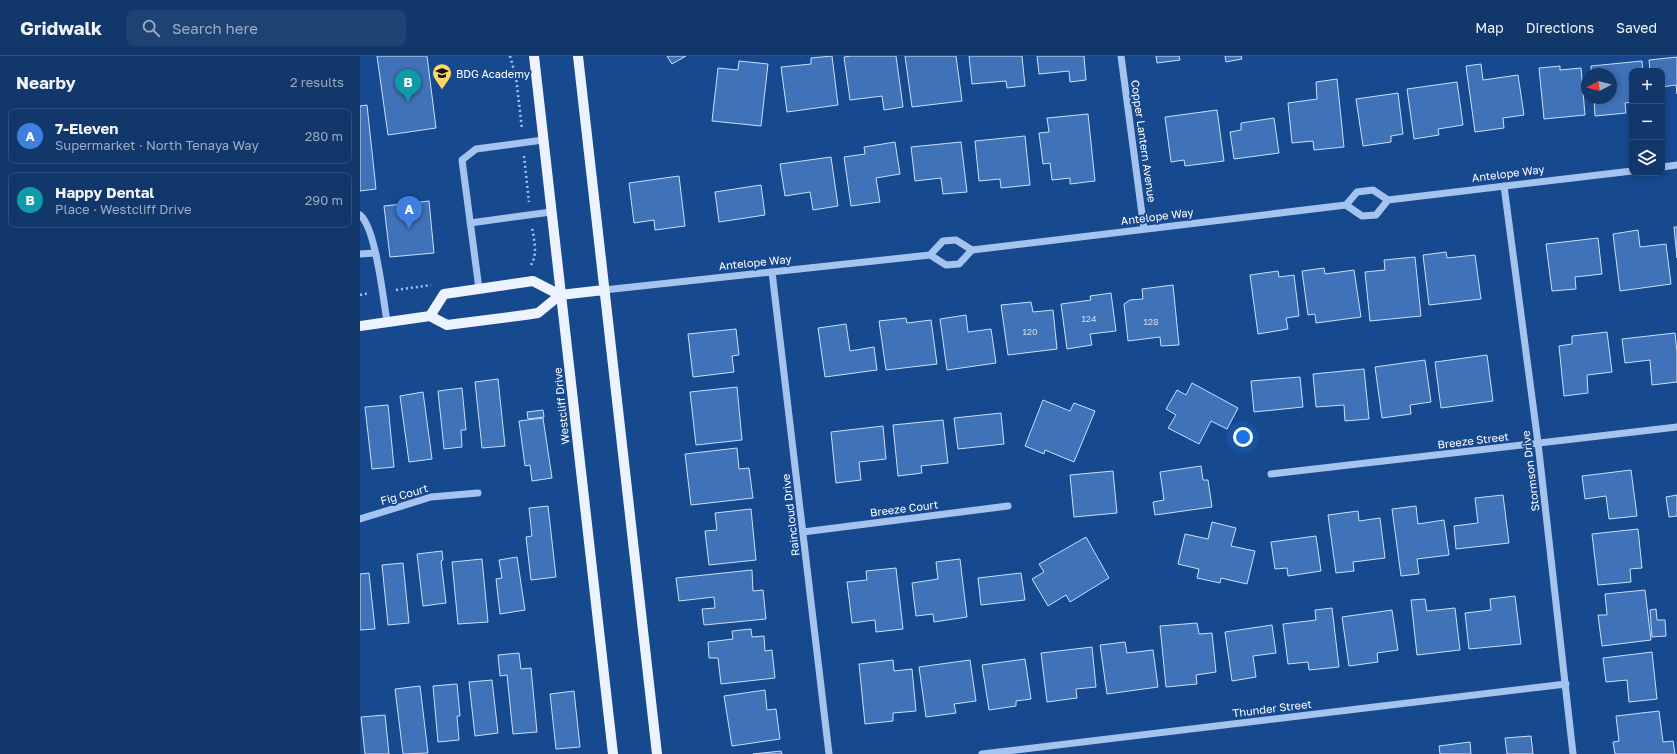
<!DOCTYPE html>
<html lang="en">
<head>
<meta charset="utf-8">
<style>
	:root { --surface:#11376b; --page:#1e4273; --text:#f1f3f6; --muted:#9cacc1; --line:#30517e; --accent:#bca0f2 }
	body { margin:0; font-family:"Golos Text",sans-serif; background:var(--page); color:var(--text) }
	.controls { position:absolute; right:12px; top:12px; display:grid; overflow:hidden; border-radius:8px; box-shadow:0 2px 6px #0003 }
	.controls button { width:36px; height:36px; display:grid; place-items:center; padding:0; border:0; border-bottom:1px solid var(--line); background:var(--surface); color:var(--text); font:20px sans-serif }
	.compass { position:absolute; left:1221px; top:12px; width:36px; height:36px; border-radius:50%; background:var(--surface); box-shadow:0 2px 6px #0003; rotate:263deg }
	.you { position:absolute; left:883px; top:381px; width:14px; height:14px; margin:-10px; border:3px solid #fff; border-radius:50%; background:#1a73e8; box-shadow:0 0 0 6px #1a73e833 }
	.badge { display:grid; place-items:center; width:26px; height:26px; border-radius:50%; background:var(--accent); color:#fff; font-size:13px; font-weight:700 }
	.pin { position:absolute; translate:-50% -33px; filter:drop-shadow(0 1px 2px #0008) }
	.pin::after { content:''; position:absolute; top:21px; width:14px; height:12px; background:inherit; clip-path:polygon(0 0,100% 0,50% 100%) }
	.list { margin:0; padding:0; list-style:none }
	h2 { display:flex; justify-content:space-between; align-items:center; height:52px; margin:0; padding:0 16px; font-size:17px }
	h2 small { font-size:13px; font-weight:400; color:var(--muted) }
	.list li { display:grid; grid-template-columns:26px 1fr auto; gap:12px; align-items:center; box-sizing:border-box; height:56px; margin:0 8px 8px; padding:0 8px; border:1px solid var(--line); border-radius:8px }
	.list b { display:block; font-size:15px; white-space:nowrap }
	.list p { margin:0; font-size:13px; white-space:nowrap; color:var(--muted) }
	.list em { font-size:13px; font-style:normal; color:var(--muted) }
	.icon { flex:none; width:22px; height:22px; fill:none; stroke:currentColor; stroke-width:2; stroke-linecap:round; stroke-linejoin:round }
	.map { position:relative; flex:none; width:1317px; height:698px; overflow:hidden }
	header { display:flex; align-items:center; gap:24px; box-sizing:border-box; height:56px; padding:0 20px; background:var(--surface); border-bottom:1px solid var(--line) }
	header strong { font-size:19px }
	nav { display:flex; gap:22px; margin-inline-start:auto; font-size:14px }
	.search { width:280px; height:36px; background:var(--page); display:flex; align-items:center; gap:10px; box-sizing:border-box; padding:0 14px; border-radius:8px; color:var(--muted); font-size:15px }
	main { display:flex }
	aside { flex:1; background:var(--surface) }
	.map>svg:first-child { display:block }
	.building { fill:#4072b8; stroke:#cadffb }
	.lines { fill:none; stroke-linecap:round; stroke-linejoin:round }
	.path { stroke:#a4c4ef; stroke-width:2.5; stroke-dasharray:2 3; stroke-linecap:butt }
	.minor { stroke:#a4c4ef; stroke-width:7 }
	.major { stroke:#ecf3ff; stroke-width:10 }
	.labels { text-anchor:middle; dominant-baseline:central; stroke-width:4; stroke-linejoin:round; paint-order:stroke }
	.number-label { font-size:9px; fill:#cfdced }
	.poi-label { font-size:11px; fill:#fff; stroke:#17498f; text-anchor:start }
	.street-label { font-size:11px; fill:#fff; stroke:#17498f }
</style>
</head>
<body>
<header>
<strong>Gridwalk</strong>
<div class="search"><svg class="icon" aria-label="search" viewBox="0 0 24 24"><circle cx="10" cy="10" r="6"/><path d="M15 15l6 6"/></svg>Search here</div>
<nav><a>Map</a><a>Directions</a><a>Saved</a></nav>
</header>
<main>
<aside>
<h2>Nearby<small>2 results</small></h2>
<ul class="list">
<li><span class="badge" style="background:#3f7fe0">A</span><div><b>7-Eleven</b><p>Supermarket · North Tenaya Way</p></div><em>280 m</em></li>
<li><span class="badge" style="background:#0f9aa8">B</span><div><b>Happy Dental</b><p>Place · Westcliff Drive</p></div><em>290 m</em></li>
</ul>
</aside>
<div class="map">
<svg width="1317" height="698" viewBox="0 0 1317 698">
	<rect width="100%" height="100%" fill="#17498f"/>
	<path class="building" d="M17 0H67L76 72 28 79Z
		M307 0H326L312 8Z
		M472 0 478 49 427 56 421 11 451 8V2Z
		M491 0H536L543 51 524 54 522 40 490 44 484 1Z
		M545 0H596L602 45 552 51Z
		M609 0H662L665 30 647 32 646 25 612 28Z
		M677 0H724L726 24 710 26 709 15 679 18Z
		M796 0H819L820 4 797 7Z
		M865 0H881L882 3 866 6Z
		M1317 1V38L1316 29 1302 31V15H1290L1289 4Z
		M379 5 408 8 401 70 352 65 358 12 378 14Z
		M1282 5 1283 15H1272V46L1265 47 1266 57 1235 60 1234 42H1251V18H1231V10Z
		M1121 8 1123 24 1158 19 1164 59 1143 62 1144 72 1115 76 1106 10Z
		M1200 10V14L1221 12 1225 59 1184 63 1179 12Z
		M977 23 984 91 954 94 953 85 932 87 928 47 957 43 956 26Z
		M1097 26 1103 69 1078 73 1079 79 1054 83 1047 33Z
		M1038 37 1043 78 1031 80V86L1003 90 996 43Z
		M7 49 16 133 0 135V50Z
		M857 54 864 105 825 110 824 104 811 106 805 61Z
		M728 58 735 125 710 128V122L692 124 690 107 683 108 679 77 689 76 687 62Z
		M914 62 919 97 874 103 870 76 881 74V67Z
		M665 80 670 129 641 132 640 123 619 125 615 85Z
		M535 86 540 118 516 122 520 146 491 150 484 101 505 98 504 91Z
		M601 86 607 136 583 138 581 122 555 125 551 91Z
		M471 101 478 150 453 154 450 136 425 140 420 108Z
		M319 120 325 170 295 174 294 164 274 167 269 127Z
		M401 129 405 159 359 166 355 136Z
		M69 145 74 197 30 201 24 150Z
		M1314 171H1317V202Z
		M1278 174 1280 191 1306 188 1311 228 1260 235 1253 178Z
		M1238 182 1242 218 1215 221 1216 233 1192 235 1186 188Z
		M1086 196 1087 202 1115 199 1121 243 1069 249 1063 199Z
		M1055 201 1061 260 1010 265 1005 216 1025 214 1024 204Z
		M964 212 965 218 994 214 1001 261 956 267 955 258 948 259 942 215Z
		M918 215 919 221 934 219 939 260 926 262 928 273 898 278 890 219Z
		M813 229 819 289 801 290 800 281 768 285 764 248 770 244 783 243 782 233Z
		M751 237 756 275 730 278 732 289 707 293 701 248 731 244 730 240Z
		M671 246 673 256 693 254 697 293 648 299 641 249Z
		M606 259 608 276 631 273 636 307 587 314 580 263Z
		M546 262 547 267 571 264 577 308 526 314 519 265Z
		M486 268 490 295 514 291 517 314 465 321 458 272Z
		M376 273 379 299 372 300 374 316 333 321 328 278Z
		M1247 276 1252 316 1227 319 1228 337 1204 340 1199 290 1212 288V280Z
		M1315 277 1317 296V326L1292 329 1290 304 1265 307 1262 283Z
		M1127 299 1133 345 1081 352 1075 306Z
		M1065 304 1071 346 1050 349 1051 358 1022 362 1015 311Z
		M1004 313 1009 363 985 365 984 349 956 351 953 318Z
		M940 321 943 351 894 356 891 325Z
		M138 323 145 390 122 392 115 326Z
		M832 327 878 352 867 373 851 365 839 388 808 372 816 359 806 353 817 334 826 339Z
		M377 331 382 384 336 389 330 336Z
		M102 332 106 374H101L102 391 84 393 78 335Z
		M63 336 72 403 49 406 40 340Z
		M683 344 710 355 714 347 735 355 714 406 685 394 684 398 665 390Z
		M28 349 34 411 12 413 5 351Z
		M183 354 184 361 168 363 167 356Z
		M641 357 644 388 598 393 594 362Z
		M183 362 192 422 172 425 170 409 165 410 159 365Z
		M583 364 588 407 561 410 562 417 538 420 533 369Z
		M523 370 526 403 499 406 501 424 476 427 471 376Z
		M377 392 379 413 389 412 393 442 331 449 325 398Z
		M841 410 843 424H848L852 451 795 459 793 446 804 444 800 416Z
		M1271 414 1277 460 1249 463 1246 440 1225 443 1222 420Z
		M753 415 757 457 714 461 710 419Z
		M1143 439 1149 487 1096 493 1094 470 1118 467 1115 442Z
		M1317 439V460L1309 461 1306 441Z
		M188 450 196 521 171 524 166 481 172 480 169 452Z
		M1056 450 1058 468 1084 464 1089 499 1057 503 1059 518 1041 520 1032 453Z
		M391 453 396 504 349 509 345 475 357 474 355 457Z
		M998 455 999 465 1020 462 1025 502 993 506 994 515 976 517 968 459Z
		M852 466 876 472 871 490 895 495 887 528 861 522 860 527 837 522 839 513 818 508 825 478 848 483Z
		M1278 473 1282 512 1270 513 1271 526 1238 529 1232 478Z
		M956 480 961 515 928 520 927 512 915 513 911 486Z
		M726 481 749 522 710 546 706 539 688 550 672 523 684 516 679 508Z
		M82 495 83 504 81 505 86 547 63 550 57 498Z
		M157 501 165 554 140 558 136 523 142 522 139 504Z
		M122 503 128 566 98 568 92 506Z
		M600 503 607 561 574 566 573 558 556 560 552 527 578 523 576 506Z
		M43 507 49 567 28 569 22 509Z
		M536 512 543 573 516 576 515 564 492 567 487 526 507 524 506 515Z
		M392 514 393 535 403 534 406 563 344 569 342 553 355 552 354 541 319 545 316 522Z
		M9 517 15 573 0 574V518Z
		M661 517 665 544 621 549 618 522Z
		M1285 534 1291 584 1242 590 1238 559H1247L1245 538Z
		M1155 540 1161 588 1109 593 1105 557 1131 554 1130 543Z
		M1065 543 1067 555 1095 552 1100 594 1057 599 1051 544Z
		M972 552 979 611 949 614 948 606 928 608 923 568 956 564 955 554Z
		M1296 553 1297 564H1305L1306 580 1292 581 1290 554Z
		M1032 554 1038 594 1017 597 1018 606 989 610 982 561Z
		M837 567 839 578 852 577 856 616 836 619 837 628 806 631 800 570Z
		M912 569 916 597 893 600 896 621 872 625 865 576Z
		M391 573 392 581 404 580 405 595 412 594 415 622 361 628 358 602H349L348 586 373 583 372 575Z
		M765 586 767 597 793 594 798 631 747 638 740 589Z
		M732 591 736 631 716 633 717 642 687 646 681 597Z
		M1292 596 1297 643 1269 646 1267 624 1246 626 1243 602Z
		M159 597 161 613 171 612 177 676 153 678 147 619 140 620 138 599Z
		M665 603 671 643 656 645V650L629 654 622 609Z
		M533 604 534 615 552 613 556 655 533 657V665L505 668 499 608Z
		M610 604 616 645 594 648 596 657 566 661 559 611Z
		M132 624 138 677 115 680 109 626Z
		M97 628 100 660H97L99 684 78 686 73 630Z
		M60 630 68 697 43 698 35 633Z
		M405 634 407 654 416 653 420 683 372 690 364 640Z
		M214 635 220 691 196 693 190 638Z
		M1299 655 1303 686 1313 685 1315 698H1255L1253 686 1259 685 1256 660Z
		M25 659 29 698H5L1 661Z
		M1171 680 1173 698H1147L1145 682Z
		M1110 686 1111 698H1080L1079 690Z
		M421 695 422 698H393Z"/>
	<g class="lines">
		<path class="path" d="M150 0 156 21 162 73
			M164 100 169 146
			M171 209C178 198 174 184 172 171
			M36 234 71 229
			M0 239 9 237"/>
		<path class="minor" d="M761 0 784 173
			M1302 111 1317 109
			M1144 130 1178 387 1213 698
			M986 149 1002 160 1016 159 1028 144
			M0 159C16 172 23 243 27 265
			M110 167 191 156
			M0 198 15 197
			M570 199 583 185 596 184 612 194
			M412 216 469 698
			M119 233 102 104 116 93 183 84
			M244 234 570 199 586 209 599 208 612 194 986 149 997 136 1013 134 1028 144 1272 115
			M911 418 1317 371
			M0 463 71 441 118 437
			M443 476 648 450
			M622 698 1206 628"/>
		<path class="major" d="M174 0 253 698
			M218 0 297 698
			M70 260 84 238 173 225 200 239
			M0 270 70 260 87 269 165 259 178 257 200 239 244 234"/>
	</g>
	<defs>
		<g id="school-pin" transform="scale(1)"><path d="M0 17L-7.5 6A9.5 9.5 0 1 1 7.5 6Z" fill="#ffd662" stroke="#17498f"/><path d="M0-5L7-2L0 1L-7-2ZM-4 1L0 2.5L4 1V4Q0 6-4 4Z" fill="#111"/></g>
	</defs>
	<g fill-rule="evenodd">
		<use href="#school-pin" x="82" y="17"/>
	</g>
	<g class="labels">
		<g class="number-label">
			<text x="729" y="262">124</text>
			<text x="791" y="265">128</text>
			<text x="670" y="275">120</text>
		</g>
		<g class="poi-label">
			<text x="96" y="17">BDG Academy</text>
		</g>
		<g class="street-label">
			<text transform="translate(784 85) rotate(82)">Copper Lantern Avenue</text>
			<text transform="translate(1148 117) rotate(-7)">Antelope Way</text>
			<text transform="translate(797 160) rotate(-7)">Antelope Way</text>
			<text transform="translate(395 206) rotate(-6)">Antelope Way</text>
			<text transform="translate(201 350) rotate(-96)">Westcliff Drive</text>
			<text transform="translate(1113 384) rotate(-7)">Breeze Street</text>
			<text transform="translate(1170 415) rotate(-97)">Stormson Drive</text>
			<text transform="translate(44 438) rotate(-16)">Fig Court</text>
			<text transform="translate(544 452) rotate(-7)">Breeze Court</text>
			<text transform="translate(430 459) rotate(-97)">Raincloud Drive</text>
			<text transform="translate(912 652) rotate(-7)">Thunder Street</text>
		</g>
	</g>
</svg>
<div class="controls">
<button>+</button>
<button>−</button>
<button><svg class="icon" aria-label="layers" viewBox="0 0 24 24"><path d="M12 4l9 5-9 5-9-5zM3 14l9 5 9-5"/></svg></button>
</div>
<svg class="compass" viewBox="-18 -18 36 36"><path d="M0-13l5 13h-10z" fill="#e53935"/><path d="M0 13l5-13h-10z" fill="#9cacc1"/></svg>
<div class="you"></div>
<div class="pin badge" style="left:49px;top:173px;background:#3f7fe0">A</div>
<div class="pin badge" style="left:48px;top:46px;background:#0f9aa8">B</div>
</div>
</main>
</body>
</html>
